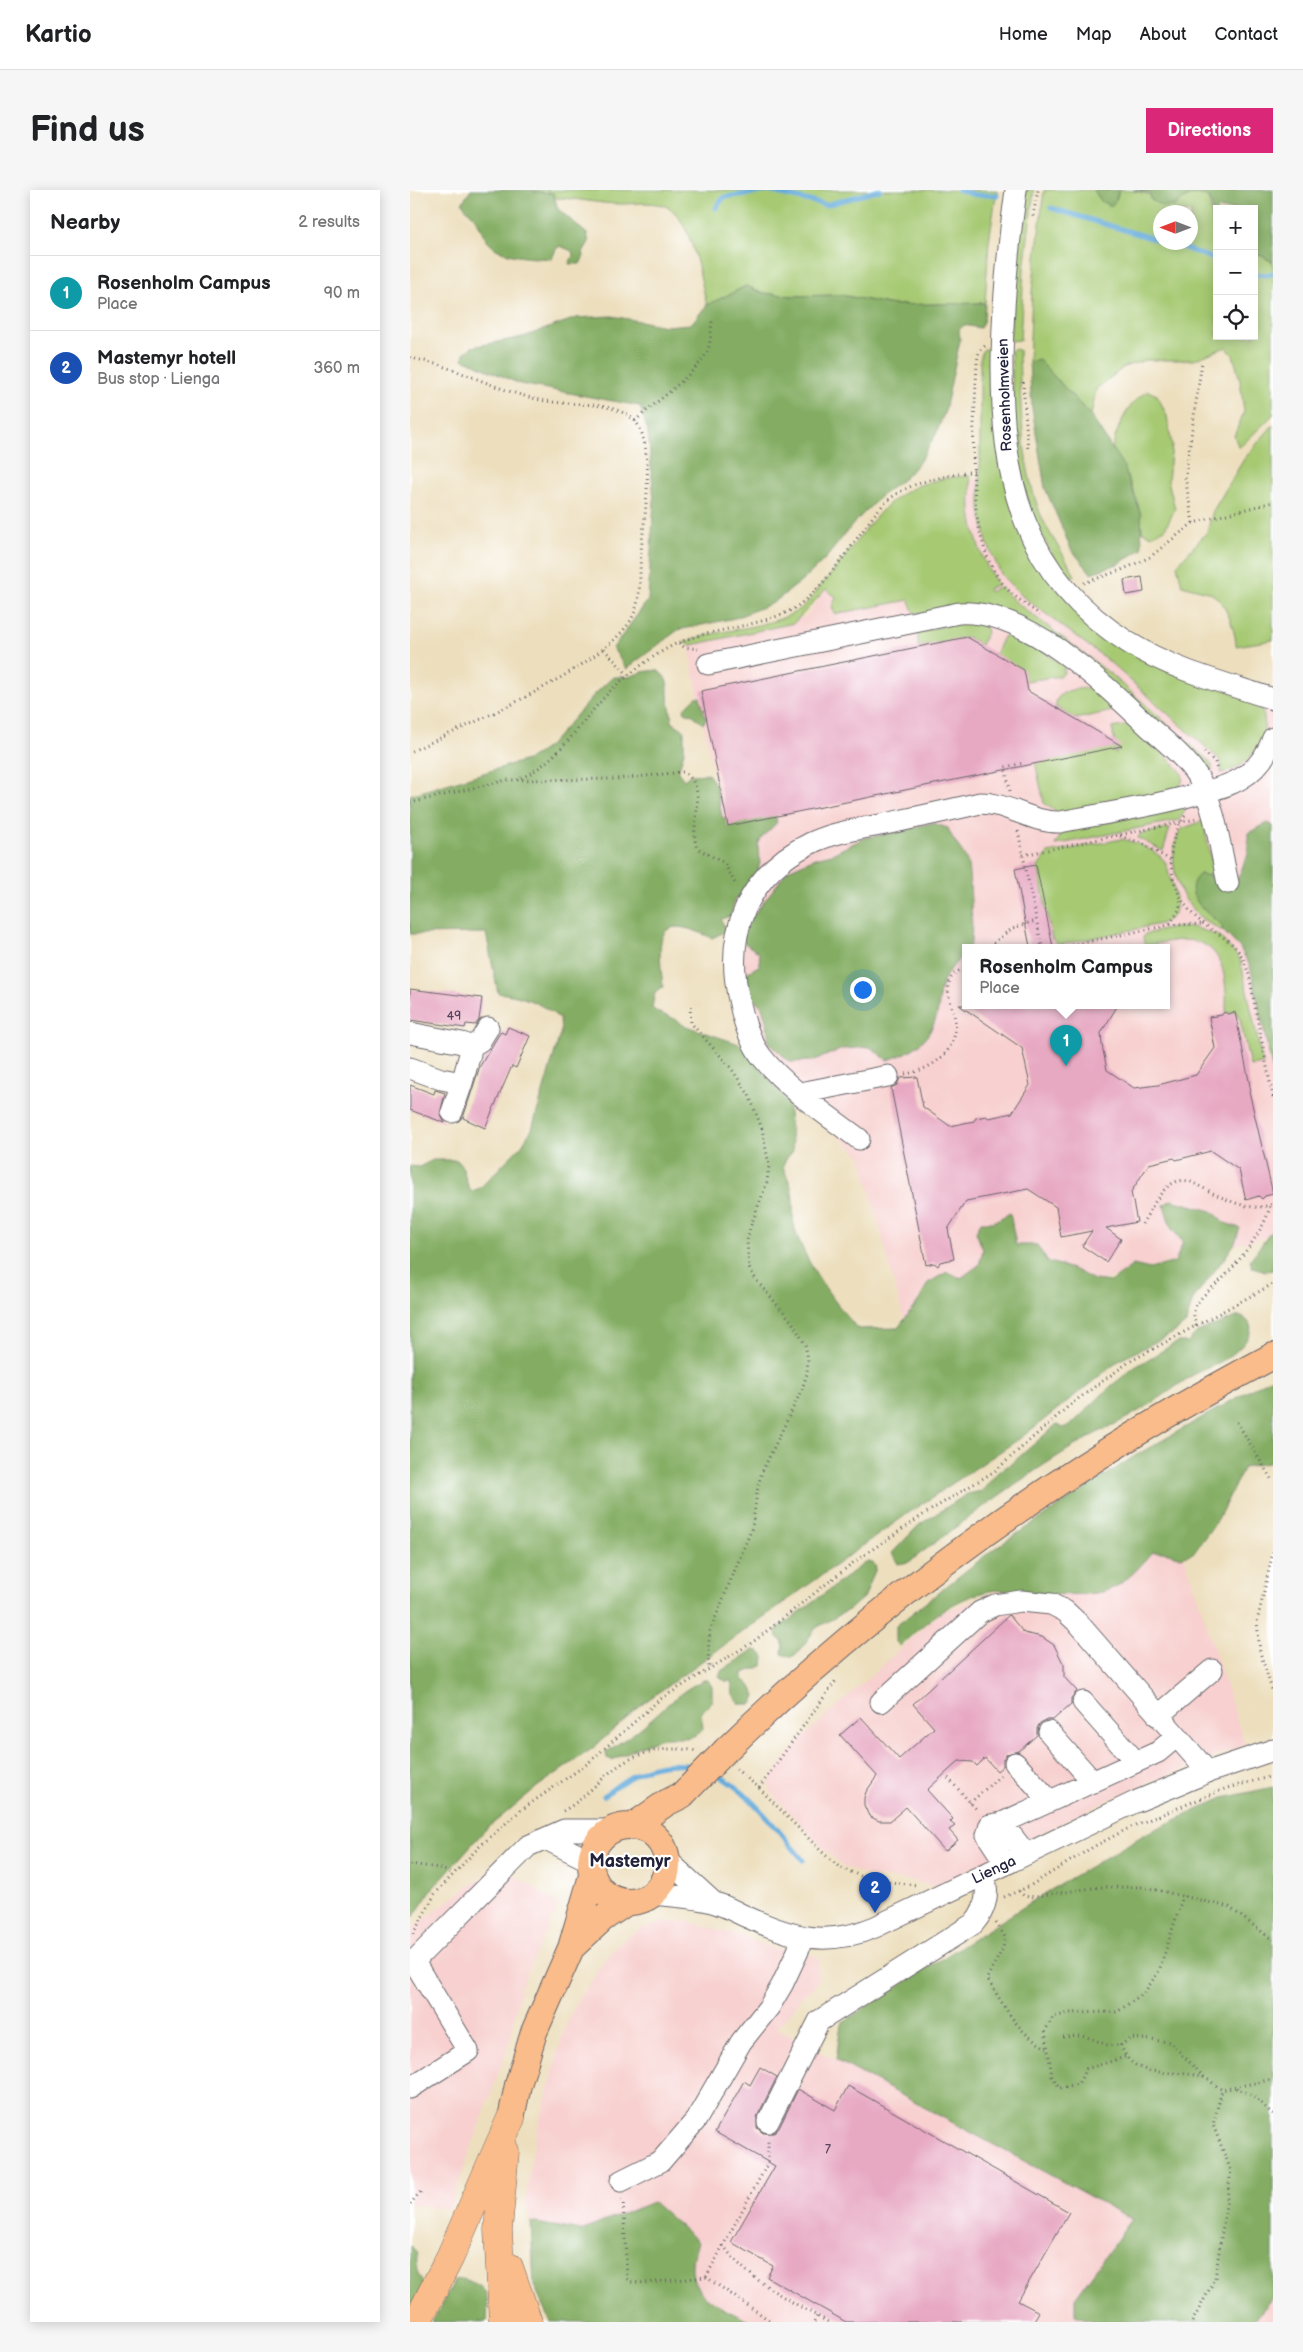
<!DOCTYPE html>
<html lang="en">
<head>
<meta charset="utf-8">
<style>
	:root { --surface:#fff; --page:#f6f6f6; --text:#202124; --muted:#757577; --line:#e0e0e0; --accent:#db2777 }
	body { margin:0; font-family:"Balsamiq Sans",sans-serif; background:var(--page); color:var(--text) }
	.controls { position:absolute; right:15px; top:15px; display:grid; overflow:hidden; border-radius:0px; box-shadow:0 2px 12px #0003 }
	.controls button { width:45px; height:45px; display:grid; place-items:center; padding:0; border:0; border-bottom:1px solid var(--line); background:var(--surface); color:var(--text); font:25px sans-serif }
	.compass { position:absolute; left:743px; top:15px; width:45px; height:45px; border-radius:50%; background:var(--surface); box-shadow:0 2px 12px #0003; rotate:270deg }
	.you { position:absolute; left:452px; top:799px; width:18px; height:18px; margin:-12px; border:4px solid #fff; border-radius:50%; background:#1a73e8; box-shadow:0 0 0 8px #1a73e833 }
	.badge { display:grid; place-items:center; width:32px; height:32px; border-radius:50%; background:var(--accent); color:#fff; font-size:16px; font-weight:700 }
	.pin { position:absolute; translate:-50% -41px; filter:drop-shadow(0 1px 2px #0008) }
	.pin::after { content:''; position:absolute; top:26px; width:18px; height:15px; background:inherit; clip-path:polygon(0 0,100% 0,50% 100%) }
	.popup { position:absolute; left:552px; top:754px; width:208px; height:65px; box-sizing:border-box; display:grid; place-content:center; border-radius:0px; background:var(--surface); filter:drop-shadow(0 1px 4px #0005); font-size:16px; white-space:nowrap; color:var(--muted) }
	.popup b { font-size:19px; color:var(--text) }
	.popup::after { content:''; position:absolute; left:50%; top:100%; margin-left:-10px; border:10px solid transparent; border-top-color:var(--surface) }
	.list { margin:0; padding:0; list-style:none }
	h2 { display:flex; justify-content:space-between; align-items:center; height:65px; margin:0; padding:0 20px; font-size:21px }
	h2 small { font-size:16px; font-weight:400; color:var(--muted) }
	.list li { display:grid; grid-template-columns:32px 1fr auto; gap:15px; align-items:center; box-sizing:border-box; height:75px; padding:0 20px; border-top:1px solid var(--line) }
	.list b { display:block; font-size:19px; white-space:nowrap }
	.list p { margin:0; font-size:16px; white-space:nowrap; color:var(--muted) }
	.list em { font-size:16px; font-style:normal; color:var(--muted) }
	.icon { flex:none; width:28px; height:28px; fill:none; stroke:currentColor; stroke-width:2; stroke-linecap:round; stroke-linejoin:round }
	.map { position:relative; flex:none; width:863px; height:2132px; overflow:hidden; border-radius:0px }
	header { display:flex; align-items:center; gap:30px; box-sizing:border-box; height:70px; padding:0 25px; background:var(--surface); border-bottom:1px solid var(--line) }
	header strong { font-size:24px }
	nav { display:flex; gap:28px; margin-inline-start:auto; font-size:18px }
	.intro { display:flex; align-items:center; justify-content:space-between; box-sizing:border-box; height:120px; padding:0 30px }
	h1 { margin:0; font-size:35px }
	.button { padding:12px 22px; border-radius:0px; background:var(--accent); color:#fff; font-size:18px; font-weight:700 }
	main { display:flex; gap:30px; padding:0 30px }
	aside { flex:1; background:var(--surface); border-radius:0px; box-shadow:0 2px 12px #0003 }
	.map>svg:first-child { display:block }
	.built { fill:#f7d0cf; fill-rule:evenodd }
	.green { fill:#a6c972; stroke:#647656; fill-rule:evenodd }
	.forest { fill:#84ad64; stroke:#536850 }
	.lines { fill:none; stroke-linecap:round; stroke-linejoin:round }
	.stream { stroke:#65acdc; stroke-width:5 }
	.building { fill:#e7a8c2 }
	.minor-casing { stroke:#696469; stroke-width:23 }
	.major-casing { stroke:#696469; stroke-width:28 }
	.highway-casing { stroke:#696469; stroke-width:29 }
	.path { stroke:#696469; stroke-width:3; stroke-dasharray:1 4; stroke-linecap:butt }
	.minor { stroke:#fff; stroke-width:21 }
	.major { stroke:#f9bc8a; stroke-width:26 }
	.highway { stroke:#f9bc8a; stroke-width:28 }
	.major-bridge-casing { stroke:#696469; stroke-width:28; stroke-linecap:butt }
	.major-bridge { stroke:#f9bc8a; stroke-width:26 }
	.labels { text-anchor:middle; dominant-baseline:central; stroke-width:4.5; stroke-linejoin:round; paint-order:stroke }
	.number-label { font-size:12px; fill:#53445d }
	.street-label { font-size:15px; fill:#22223b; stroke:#fff }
	.quarter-label { font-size:18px; font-weight:bold; fill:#22223b; stroke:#fff }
</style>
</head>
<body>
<header>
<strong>Kartio</strong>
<nav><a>Home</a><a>Map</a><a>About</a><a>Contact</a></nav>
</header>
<div class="intro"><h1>Find us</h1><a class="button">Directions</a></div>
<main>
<aside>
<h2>Nearby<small>2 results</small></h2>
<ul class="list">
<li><span class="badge" style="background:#0f9aa8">1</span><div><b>Rosenholm Campus</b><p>Place</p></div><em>90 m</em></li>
<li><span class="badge" style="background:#1a4fb4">2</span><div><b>Mastemyr hotell</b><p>Bus stop · Lienga</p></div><em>360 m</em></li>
</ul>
</aside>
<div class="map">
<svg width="863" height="2132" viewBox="0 0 863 2132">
	<rect width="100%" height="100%" fill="#fff"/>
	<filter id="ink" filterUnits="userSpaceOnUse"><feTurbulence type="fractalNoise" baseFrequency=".02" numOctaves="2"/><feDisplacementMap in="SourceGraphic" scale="10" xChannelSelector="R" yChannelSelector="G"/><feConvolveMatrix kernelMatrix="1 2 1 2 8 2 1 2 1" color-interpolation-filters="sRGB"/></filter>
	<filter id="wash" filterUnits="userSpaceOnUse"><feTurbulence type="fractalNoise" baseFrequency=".0096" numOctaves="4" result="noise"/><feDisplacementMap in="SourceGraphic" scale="20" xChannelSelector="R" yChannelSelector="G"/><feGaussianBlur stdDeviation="1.12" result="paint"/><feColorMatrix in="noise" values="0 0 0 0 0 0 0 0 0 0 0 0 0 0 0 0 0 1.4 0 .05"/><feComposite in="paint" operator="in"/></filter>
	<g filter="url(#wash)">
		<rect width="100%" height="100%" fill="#eddfbe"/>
		<path class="built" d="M570 288 636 396 825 512 863 522V1045L497 1142 451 966 387 909 322 819 348 685 314 641 278 453 397 426 420 393 534 295ZM556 757H756V815H556Z
			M756 1309 835 1555 720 1600 581 1667 528 1698 501 1690 461 1687 433 1676 413 1659 360 1601 359 1593 363 1585 389 1551 530 1423 598 1398Z
			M92 1677 149 1714 110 1798 100 1851 39 2019 0 2014V1740L57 1697Z
			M275 1731 331 1746 365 1759 409 1767 407 1792 404 1797 393 1805 367 1839 722 2029 665 2108 702 2132H340L293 2105 284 2096 282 2074 288 2052 244 2012 171 2041 121 2032 115 2012 124 1954 153 1843 166 1813 197 1767 211 1751 233 1738 252 1733Z
			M863 2090V2132H828Z"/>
		<path class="green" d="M122 0H587L579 51 575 113 483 115 431 105 382 106 353 103 336 96 297 115C290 90 282 26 255 16 241 11 225 14 210 14 188 14 168 8 145 8L143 3 124 2Z
			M615 0H624L614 79 610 150 600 151 602 104Z
			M634 0H684L688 6 706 10 709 0C731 0 746 6 765 16 776 6 784 1 799 7L803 37 807 40V146H844V62L863 72V225L829 258 824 246 834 222 830 190 823 165 816 157 783 170H735L714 177 686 199 681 226 629 170 619 172 622 101ZM751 22H781V52H751Z
			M575 159H583L585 201 644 398 852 520C863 545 837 581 811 583L812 575 808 568 695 468 612 406 592 386 577 353 570 319V170L572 161Z
			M603 159 609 160C611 214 610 271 630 323 639 345 655 365 665 386L658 387 643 366 622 327 605 257 601 161Z
			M738 201 747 205 757 226 762 255 758 290 765 319 755 339 742 346 732 341C731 312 717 283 702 259 707 237 718 212 738 201Z
			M863 235V450L826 456C826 442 816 412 802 404 793 400 781 398 772 395L767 375 797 342 803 321 834 269Z
			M560 286C562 297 560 310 561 321 564 347 573 374 588 394L578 399 580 402 589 396 607 413 702 485 799 571 802 576V581L640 444 506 423 502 419 499 410 425 424 422 417 426 407 416 399 384 433 282 455 273 453C308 438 359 440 390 419 400 411 407 400 415 391 464 335 475 289 560 286Z
			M552 432 574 434 577 442 571 455 557 447 508 457V442Z
			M603 442 654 475V483L650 486 616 491 585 464 593 447Z
			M609 497 702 551 705 564 707 563 702 538 720 535 726 537 769 579C774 585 774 593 767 600L650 625 634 613Z
			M678 498H683L704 516 703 521 665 529 646 517C645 500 665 499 678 498Z
			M773 617 777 618 769 630 645 655 653 641Z
			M793 631 805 687 800 684 783 697C785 716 797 724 813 735V741C805 737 797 733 790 727 766 706 755 666 771 639Z
			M760 638 753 661 728 648 730 644Z
			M712 649C725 652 740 658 751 667 757 672 758 681 760 688 766 706 775 725 750 734L649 755 642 749 628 677 638 663Z
			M783 737 809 746 830 769 853 874 840 876 829 825 824 821 819 823 816 821C817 790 815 750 774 750 761 750 747 754 735 756L733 748 735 744 763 738Z"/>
		<path class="forest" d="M61 0H122L124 2 143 3 148 19 177 44 179 52 173 62 174 66 170 74H159L163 66 162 61 150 56 146 59 142 69C122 67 93 69 78 52 73 46 71 38 67 31 64 25 56 20 52 13Z
			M684 0H709L706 10 701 16 691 11Z
			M723 0H863V72L844 62V19H807V40L803 37 802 15 799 7C784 1 776 6 765 16H752L741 10 740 3Z
			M336 96 353 103 382 106 431 105 483 115 575 113 574 130 570 138 554 135 549 140 550 150 535 221 526 244 510 271 496 287 473 304 444 333 416 368 392 391 363 413 325 428 268 440 216 479 203 458 238 410 244 310 238 242 230 216 110 194 53 169 54 163 62 157 113 147 166 128 202 126 256 136 281 134 297 115Z
			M629 170 681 226 714 277 731 324 732 359 708 374 681 383 661 359 635 298 622 218 619 172Z
			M247 480C257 487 258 492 258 504 258 509 262 525 262 532L274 540V562L268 582 274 590 280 585 298 584 306 595 312 627 320 631 365 624 367 632C362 639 349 647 348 656 348 661 350 667 350 672 348 685 338 705 325 709L321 726 311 729 316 741 302 748C243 720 248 750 253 797L245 803 242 818C251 827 264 825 273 835L332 855 378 913 383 961C366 980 376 977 381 997 385 1012 381 1029 386 1043 399 1078 423 1111 448 1139L488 1138 510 1109 518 1093 537 1082 551 1088 569 1075 573 1060 566 1042 571 1032H583L600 1023 606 1055H627L637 1071 665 1080 684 1090 701 1092 723 1075 740 1079 765 1072 773 1052 761 1038 754 1015 761 1010 802 1021 815 1033 830 1038 825 1053 816 1066 783 1109 776 1133 765 1142 710 1170 612 1247 500 1322 235 1512 183 1558 127 1597 74 1641 22 1699 0 1732V976L9 977 23 970H47C57 979 53 992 62 1001L70 998 112 955 122 939 151 841 150 829C132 813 111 805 88 803L76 743 0 744V605L120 569 139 556 186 503 203 487H219L232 482Z
			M286 507H290L296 529 293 534 283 525 275 522 274 519Z
			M522 633 538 638C543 652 553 660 557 671 560 681 564 746 560 755 551 769 536 780 531 797 528 806 530 815 527 824 520 851 502 863 477 870L460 857 433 859 402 871 380 872 359 853 357 834 352 817 340 805 335 784 350 775 349 763 333 752 335 736 378 680 405 668 422 664 454 648 487 642Z
			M858 633 863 636V882L840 776 830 758 813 741 812 735C798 724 768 702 790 684L805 687 816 699 826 692 838 664V643Z
			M863 1039V1080L856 1081 842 1077 840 1070Z
			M829 1126C852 1134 836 1153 824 1163 811 1174 792 1179 778 1188 761 1200 745 1212 727 1222 713 1231 698 1237 683 1245 619 1281 558 1328 499 1372L488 1374 482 1363 509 1335 557 1304 572 1301 588 1282 601 1274 647 1234 653 1238 662 1234 701 1196 725 1177 767 1152H778L787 1142Z
			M863 1187V1272L834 1277 808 1329 783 1363 771 1367 755 1362H743C732 1374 718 1391 703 1398 684 1408 637 1404 615 1403 604 1403 591 1399 580 1401 544 1408 516 1431 490 1456L486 1452V1436L581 1361 725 1266Z
			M456 1372H463L466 1378 455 1406 440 1419 406 1438 388 1463 381 1467 372 1464 373 1452 367 1447 366 1440Z
			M343 1460 349 1461 354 1467 353 1476 333 1483V1489L340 1495 346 1506 342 1514H329L323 1504 321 1491H315L309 1486 311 1481Z
			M294 1490H298L302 1497V1513L291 1522 293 1538C282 1554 265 1545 249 1549 233 1554 217 1563 202 1570L197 1568 196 1563C206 1554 218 1548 228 1540 249 1524 269 1500 294 1490Z
			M863 1597V2108L842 2132H686L665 2125V2108L722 2029 426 1870 431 1833 634 1704 737 1643 813 1608Z
			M243 2012 288 2052C286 2059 282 2067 282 2075 280 2108 315 2118 340 2132H141L124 2095 121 2032 171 2041Z
			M0 2056C11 2062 5 2071 7 2081 8 2086 12 2091 15 2095L0 2120Z
			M51 2089C80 2096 78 2105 77 2132H22L45 2090Z"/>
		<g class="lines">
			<path class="stream" d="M549 0 565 5H587
				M306 18 314 7 359 1 416 15 470 0
				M641 18 751 51
				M757 52 807 70
				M844 84 858 85 863 83
				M304 1583C340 1601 367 1640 393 1670
				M194 1606C223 1582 248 1568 287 1577"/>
		</g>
		<g id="blocks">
			<path class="building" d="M732 387 734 402 716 405 714 390Z
				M557 447 614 480 618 501 712 556 318 636 291 501Z
				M626 675 643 757H620L605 679Z
				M0 799 72 808 69 830 65 835 56 834 55 838 0 830Z
				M549 815H708L691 843 692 855 697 880 724 898 748 895 786 885 805 858 799 827 812 825 814 822 818 824 825 822 841 901H839L863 1004 855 1006 852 1009 849 1006 836 1010 829 980 801 961 766 970 764 968 739 974 721 1002 727 1032 696 1038 711 1049 696 1072 672 1056 682 1041 651 1047 646 1017 618 999 556 1011 538 1039 544 1069 530 1072 528 1076 524 1073 516 1075 481 898 487 895 490 888 507 887 513 917 540 936 564 931 566 928 576 926 579 928 602 923 620 895 612 858Z
				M98 837 120 846 106 878 102 876 75 938 53 928 70 876 88 846 91 842 95 844Z
				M0 895 24 904 25 900 35 903 30 924 35 933 0 920Z
				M599 1425 614 1443 632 1447 644 1455 654 1475V1487L667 1501 661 1508V1514L643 1530H636L630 1533 627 1538V1545L609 1561 597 1564 593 1569V1576L587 1581 575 1568 567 1576 563 1572 549 1571 517 1600 543 1629 540 1632 545 1636 539 1640 548 1650 535 1661 496 1617 480 1631H469L459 1626 454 1615V1608L456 1602 467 1586 430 1545 451 1527 489 1569 524 1538 503 1514Z
				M350 1877 367 1887 347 1927V1938L353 1943H364L369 1938 388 1899 425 1920 438 1896 659 2022 608 2111 629 2122 623 2132H436L357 2087 363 2076 321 2052 365 1976 305 1942 334 1891 340 1895Z"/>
		</g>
	</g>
	<g filter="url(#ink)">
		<use href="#blocks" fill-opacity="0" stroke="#696469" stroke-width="1"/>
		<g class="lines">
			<g class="minor-casing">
				<path id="minor" d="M606 0C598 56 593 112 592 169 591 288 611 385 719 453 763 480 815 493 863 509
					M298 474 549 423C618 419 694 494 740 538 757 553 776 568 788 587 806 618 810 659 818 693
					M0 843 52 853 60 857V864L52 893 31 889 0 878
					M60 857 70 851 78 838
					M390 903 478 886
					M42 922 52 893
					M449 949C417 925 376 898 351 866 340 851 334 833 330 814 313 746 336 684 401 653 422 643 447 639 470 635 503 628 537 621 570 613 598 613 622 633 650 632 695 623 742 617 786 604 801 600 817 597 830 589 846 580 857 565 863 548
					M471 1512 570 1422 585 1415 611 1411 641 1414 655 1421 669 1434 798 1582
					M673 1512 726 1572
					M748 1526 802 1480
					M639 1542 683 1592
					M605 1573 640 1611
					M592 1633 616 1664
					M136 1649 180 1671
					M256 1669 302 1711
					M596 1674 577 1645 580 1635 592 1633 748 1562 766 1547
					M242 1704C259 1706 286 1707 302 1712 314 1715 326 1722 337 1727 383 1748 417 1757 465 1737L725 1612 798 1582 863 1560
					M0 1898 58 1861 6 1775 8 1767 118 1656 154 1640H201
					M358 1932 409 1831 563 1734C577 1719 579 1702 574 1684
					M211 1991 251 1971 286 1930 331 1852 359 1817 372 1795 388 1761 392 1748"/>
			</g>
			<g class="major-casing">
				<path id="major" d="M316 1560C478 1402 663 1271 863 1166
					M181 1674a38 38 0 1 1 76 0a38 38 0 1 1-76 0Z
					M223 1636 256 1613 272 1605
					M162 1757 192 1729 217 1712
					M101 1928 108 1895 124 1842 161 1758 182 1686"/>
			</g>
			<g class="highway-casing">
				<path id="highway" d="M99 2077 118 2132
					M7 2132 40 2067 101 1928
					M93 2132 88 2040 95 1961"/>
			</g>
			<path class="path" d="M623 26 628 0
				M575 156 569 161 567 172C565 233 552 338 590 390 600 405 616 414 630 425
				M0 168C48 176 89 203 136 211 163 216 202 210 224 230 240 245 238 294 236 314 235 330 232 347 231 363 229 383 232 407 223 426 199 476 53 537 0 562
				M613 192 618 261
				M225 231C245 212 285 185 297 162 301 152 301 141 302 131
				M783 333 775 287 792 172
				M674 393 714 379 740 367 783 333 863 312
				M269 453 274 457 288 459
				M194 459 218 485
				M794 562 805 572 807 580
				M111 588C157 567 177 517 216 487 235 472 258 455 281 448 309 439 363 433 386 417 407 403 431 371 446 350 458 333 470 314 488 303 511 289 539 286 564 281
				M600 601 595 577 614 573
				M0 613 97 590 207 589 273 582C301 598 278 635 287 658L314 673 326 695
				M775 626C752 657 758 703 788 729 804 744 823 748 833 769 840 783 842 801 845 817 851 847 857 877 863 907
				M608 641 632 757
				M710 646 732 653 760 670
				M613 665 786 629
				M760 734 769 720 771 708
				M580 757C596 741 604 736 627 731
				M652 757 760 735 793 734
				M280 816 281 833 321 878 339 905 352 939 359 975 357 992 340 1038 337 1051 339 1078 347 1091 382 1132 395 1154 398 1169 397 1184 392 1199 352 1282 348 1296 342 1338 300 1441 298 1462 299 1479
				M495 884C522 880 549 861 545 830 543 817 534 801 541 788 543 783 551 780 556 777
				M732 1034C743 1017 756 983 781 992 805 1003 836 1025 863 1014
				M786 1136C784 1130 783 1123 785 1117 791 1105 803 1098 812 1089 827 1074 857 1037 860 1015
				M827 1232 863 1292
				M863 1362 847 1432 850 1462 863 1503
				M326 1579 349 1598 411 1661 429 1677 460 1690 508 1695
				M538 1588 568 1621
				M349 1598 427 1489
				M560 1613 592 1584
				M153 1621C171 1611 184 1596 199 1583 224 1562 254 1555 287 1561
				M0 1674 29 1678 42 1684
				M609 1701 614 1706 619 1707 690 1697H734L819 1717 863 1750
				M594 1707 618 1697 683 1657 721 1637 817 1598 863 1586
				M586 1733 595 1747 593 1758 577 1788C593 1814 608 1845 637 1858
				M3 1744 25 1704 69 1657 111 1620 177 1574 249 1510 343 1452 444 1372 516 1323 585 1281 661 1214 719 1172 863 1094
				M653 1847C658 1847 664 1846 669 1846 687 1847 692 1858 711 1855
				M715 1867 676 1879 668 1894 650 1898 642 1886 635 1841 643 1827 660 1823 707 1822 734 1803 749 1781 773 1706
				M794 1887 760 1852 721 1848 711 1855C722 1892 764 1878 793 1887 799 1889 806 1896 812 1900L863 1889
				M826 1898 842 1905 863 1924
				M213 2009 217 2088 221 2092 235 2093 296 2087 362 2132
				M0 2014 13 1999
				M313 2055C338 2091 381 2111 418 2132
				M296 2087 358 1973V1949
				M404 2132 407 2126
				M782 2132 805 2089 821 1981 803 1935 812 1900"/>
			<use href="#minor" class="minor"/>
			<use href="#major" class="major"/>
			<use href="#highway" class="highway"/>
			<g class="major-bridge-casing">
				<path id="major-bridge" d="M272 1605 316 1560"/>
			</g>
			<use href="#major-bridge" class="major-bridge"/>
		</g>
	</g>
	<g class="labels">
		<g class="number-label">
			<text x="44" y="826">49</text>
			<text x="418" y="1959">7</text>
		</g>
		<g class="street-label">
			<text transform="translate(595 205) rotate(-92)">Rosenholmveien</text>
			<text transform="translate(584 1680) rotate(-25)">Lienga</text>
		</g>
		<g class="quarter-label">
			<text x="220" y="1671">Mastemyr</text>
		</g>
	</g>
</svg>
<div class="controls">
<button>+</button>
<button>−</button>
<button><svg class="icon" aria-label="locate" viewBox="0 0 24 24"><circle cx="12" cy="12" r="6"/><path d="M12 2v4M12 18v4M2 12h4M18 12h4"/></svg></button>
</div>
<svg class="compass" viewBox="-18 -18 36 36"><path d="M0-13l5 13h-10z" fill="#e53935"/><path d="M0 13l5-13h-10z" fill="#757577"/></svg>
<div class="you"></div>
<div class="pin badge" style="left:656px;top:876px;background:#0f9aa8">1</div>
<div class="popup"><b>Rosenholm Campus</b>Place</div>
<div class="pin badge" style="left:465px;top:1723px;background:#1a4fb4">2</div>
</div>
</main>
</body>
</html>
